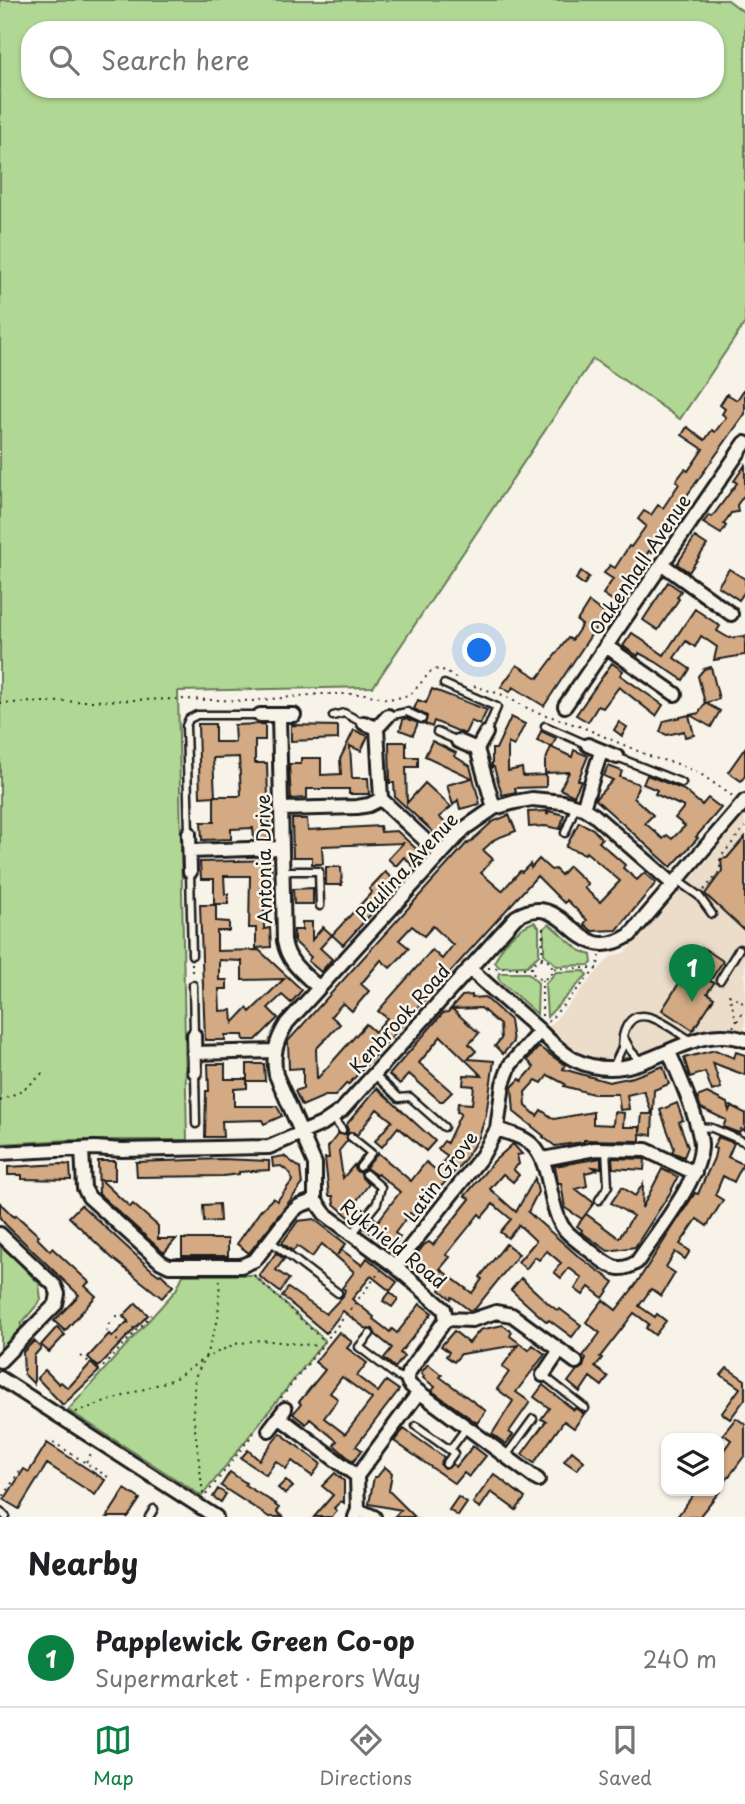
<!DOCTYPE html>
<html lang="en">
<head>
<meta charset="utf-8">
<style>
	:root { --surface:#fff; --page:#f2f2f2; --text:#202124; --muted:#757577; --line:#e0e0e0; --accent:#0b8043 }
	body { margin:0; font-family:"Playpen Sans",sans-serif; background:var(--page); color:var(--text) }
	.controls { position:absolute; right:21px; bottom:21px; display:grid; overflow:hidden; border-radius:14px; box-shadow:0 2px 5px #0004 }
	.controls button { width:63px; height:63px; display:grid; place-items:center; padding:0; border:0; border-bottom:2px solid var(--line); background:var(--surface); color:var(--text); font:35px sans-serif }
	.you { position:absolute; left:480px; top:651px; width:24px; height:24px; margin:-18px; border:5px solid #fff; border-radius:50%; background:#1a73e8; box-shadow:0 0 0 10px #1a73e833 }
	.badge { display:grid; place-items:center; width:46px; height:46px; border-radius:50%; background:var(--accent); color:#fff; font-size:23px; font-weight:700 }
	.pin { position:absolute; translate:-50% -58px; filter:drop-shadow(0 2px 4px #0008) }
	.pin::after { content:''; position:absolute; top:37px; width:24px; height:21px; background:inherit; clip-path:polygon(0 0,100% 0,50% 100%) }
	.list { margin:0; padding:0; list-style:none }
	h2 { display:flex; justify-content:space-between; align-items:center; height:91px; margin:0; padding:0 28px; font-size:30px }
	h2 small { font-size:23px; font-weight:400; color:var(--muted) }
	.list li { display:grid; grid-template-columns:46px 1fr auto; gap:21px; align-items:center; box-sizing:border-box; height:98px; padding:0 28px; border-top:2px solid var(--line) }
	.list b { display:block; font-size:26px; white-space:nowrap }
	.list p { margin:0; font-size:23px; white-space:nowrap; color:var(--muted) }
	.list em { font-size:23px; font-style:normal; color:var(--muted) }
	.icon { flex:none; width:38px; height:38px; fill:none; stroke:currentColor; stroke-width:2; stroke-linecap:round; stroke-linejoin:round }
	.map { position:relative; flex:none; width:745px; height:1517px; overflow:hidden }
	.search { position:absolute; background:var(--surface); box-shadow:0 2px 5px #0004; left:21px; right:21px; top:21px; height:77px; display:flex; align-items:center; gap:18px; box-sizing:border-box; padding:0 24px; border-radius:28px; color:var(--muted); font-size:26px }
	.sheet { height:189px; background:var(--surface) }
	nav { display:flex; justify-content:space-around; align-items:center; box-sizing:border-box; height:98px; border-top:2px solid var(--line); background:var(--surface); font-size:19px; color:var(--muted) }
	nav a { display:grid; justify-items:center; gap:4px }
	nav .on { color:var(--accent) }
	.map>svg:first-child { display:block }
	.built { fill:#ecddca }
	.green { fill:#b0d793; stroke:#667a58; stroke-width:2; fill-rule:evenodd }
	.building { fill:#d3aa84; stroke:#1c1c1c; stroke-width:2; fill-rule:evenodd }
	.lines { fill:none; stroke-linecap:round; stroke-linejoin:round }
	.service-casing { stroke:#1c1c1c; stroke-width:11 }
	.minor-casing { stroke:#1c1c1c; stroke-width:18 }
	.path { stroke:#1c1c1c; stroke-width:2; stroke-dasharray:2 5; stroke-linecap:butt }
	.service { stroke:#f7f3e8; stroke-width:6 }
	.minor { stroke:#f7f3e8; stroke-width:12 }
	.labels { text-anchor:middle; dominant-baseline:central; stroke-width:5; stroke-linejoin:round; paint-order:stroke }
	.street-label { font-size:19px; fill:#1c1c1c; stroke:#f7f3e8 }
</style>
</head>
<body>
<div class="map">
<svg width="745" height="1517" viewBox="0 0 745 1517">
	<rect width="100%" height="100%" fill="#f7f3e8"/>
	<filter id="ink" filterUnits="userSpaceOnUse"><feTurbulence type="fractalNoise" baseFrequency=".0143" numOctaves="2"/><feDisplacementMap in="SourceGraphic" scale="14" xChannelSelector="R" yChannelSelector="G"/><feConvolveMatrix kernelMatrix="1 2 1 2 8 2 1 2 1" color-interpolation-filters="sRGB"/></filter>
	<g filter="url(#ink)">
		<path class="built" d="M745 815V1031L726 1028 700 1030 647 1052 602 1059 586 1055 570 1046 549 1027 610 957 625 952 673 900Z"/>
		<path class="green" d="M0 0H728L745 13V323L680 419 593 359 373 687 178 691 187 1140H69L0 1144ZM30 30H715V89H30Z
			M534 922 539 927V955L527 966 499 967 495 962C500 946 518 927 534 922Z
			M549 924 579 950 591 955 592 963 589 965 557 966 544 954V928Z
			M585 971 587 975 547 1017 545 984 556 972Z
			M499 973H528L538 983 537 1014 500 981 498 977Z
			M1 1243C16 1257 24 1270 39 1283L41 1300 21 1324V1330L1 1352Z
			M183 1275H253L325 1340 202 1496 68 1410 176 1290Z"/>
		<path class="building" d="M745 388V414L678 508 652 553 649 551 615 602 603 594 613 579 604 573 610 565 615 568 629 546 631 547 646 526 638 519 644 511 651 515 658 505 663 508 679 484 676 481 685 469 688 471 703 449 682 435 687 427 705 440 712 430 715 432 726 417 722 414 725 409 720 405 727 394 737 400Z
			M745 465V494L737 505 738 512 731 513 724 524 726 526 721 534 703 523 709 515 712 517 737 483 734 481Z
			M695 537 707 545 689 572 677 564Z
			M729 569 745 579V591L739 600 718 586Z
			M581 571 589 577 584 585 576 579Z
			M668 582 681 591 677 597 679 599 658 630 643 620Z
			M589 602 605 614 544 706 513 687 510 692 501 687 517 665 538 678 568 638 572 640 582 625 577 621Z
			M695 609 720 626 717 631 729 638 745 636V655L714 660 717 647 701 636 695 647 686 641 674 658 690 669 683 680 656 662 639 653 638 656 623 646 632 633 664 655Z
			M612 663 623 671 620 675 663 705 656 716 619 687 603 708 598 706 588 722 576 715Z
			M711 667 719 699 705 703 720 711 711 727 690 715 699 713 705 703 698 676 704 669Z
			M432 689 487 710 480 725 471 721 465 734 434 721 432 727 425 724 427 716 414 709 418 700 426 703Z
			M689 715 694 735 685 737 684 731 667 735 660 732 664 721Z
			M511 717 525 724 514 746 508 743V771L522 768 523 776 546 775V787L515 788 516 792 502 795 494 767H492V749H496Z
			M406 718 418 723 413 735 400 730 403 720Z
			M619 722 627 727 622 736 614 730Z
			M198 724H215V742H235L234 725 265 724V740H255V763H267L269 838H254L253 828 231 829V839L202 840 201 822H214V796H240L241 794 239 757 213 758 215 796 200 797Z
			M291 725 338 726V739L291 741Z
			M354 730 368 736 361 751 350 746 352 778H368L369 794H349V789H307V798L291 799 289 764H301V758H321V775L341 774 340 759Z
			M541 731 556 738 552 747 537 741Z
			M432 741 456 753 454 756 470 766 480 804 460 809 458 800 453 805 447 785 472 778 425 756Z
			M389 742H406V757H418V767H406L407 803 425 783 451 807 439 817 452 829 442 840 395 797 394 783H390Z
			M551 747 572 757 574 750 588 756 578 780 581 781 574 796 560 789 569 772 545 773V762Z
			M745 748V776L741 781 728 772Z
			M608 766 622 771 620 777 639 784 634 798 653 815 645 823 663 839 667 835 672 839 685 826 675 818 684 807 655 794 657 790 643 784 647 775 684 790 702 805 708 798 721 808 696 837 698 838 671 867 595 799 613 780 604 776Z
			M547 811V815L549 811 564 815 560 829 545 826 529 827 528 812Z
			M509 815 516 831 495 839 483 850 493 859 481 873 502 891 520 871 522 872 530 864 531 868 539 859 551 870 555 869 561 875 569 866 588 884 584 888 600 902 620 881 586 852 585 854 566 847 579 822 593 829 602 839 599 842 625 865 623 868 637 880 644 873 656 883 617 930 592 931 584 924 587 920 567 900 565 903 561 900 537 876 348 1085 347 1083 335 1096H325L302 1106 295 1091 303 1088V1068L289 1069 288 1041 467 843 468 844 492 822ZM412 926 424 936 433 926 453 945 442 959 432 950 378 1011 387 1018 375 1032 366 1024 317 1079 316 1049 340 1024 331 1016 343 1003 352 1011 369 991 361 984 381 960 390 968 402 956 409 948 399 940Z
			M292 819H307L308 830 380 826 381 832 397 831 425 857 415 868 404 857 396 866 388 859 403 843 322 846 323 864H312V857H293Z
			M745 837V931L705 894 722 871 721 859 727 858Z
			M271 860 272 875 261 876V894H264V929L270 928 271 947 256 948V928H249L250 876H224L225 894H228V904H214V879H201L200 862Z
			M326 867H341L342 885H326Z
			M385 872 398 884 343 945 332 935 372 892 369 889Z
			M313 888V904H294L293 889Z
			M200 905H216V921L229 922V931H217V951L259 950 302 990 291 1003 282 995 268 1008 278 1018 256 1040H244L243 1035H225V1040H205ZM219 960 242 961V980L284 979 250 1012 247 1008 233 1023 232 1010 220 1011 219 989H227V980H219Z
			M302 922H312V940L323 927 332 935 320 948 332 959 321 972 308 961 311 957 294 941V930H302Z
			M702 947 723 961 710 981 714 983 707 993 714 998 693 1030 662 1010Z
			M472 995V998L485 997 510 1020 513 1042 503 1054 495 1046 501 1039 500 1025 481 1008 452 1009 479 1033 469 1044 476 1051 468 1059 494 1061 486 1115 479 1137 464 1161 414 1217 410 1213 395 1233 400 1237 392 1249 364 1228 373 1217 378 1221 400 1192 378 1174 376 1175 366 1168 378 1153 411 1181 426 1162 436 1170 448 1156 438 1149 444 1141 447 1143 461 1113 457 1112 458 1103 472 1104 474 1086 463 1085 464 1075 482 1076 441 1036 419 1063 452 1092 443 1101H440L409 1074 400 1084 389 1075 443 1013 448 1012 462 996Z
			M539 1047 565 1065 563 1069 609 1082 633 1077 663 1066 669 1084 654 1090 652 1135 640 1134 642 1114H652L644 1091 627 1095 629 1109 620 1110 618 1094H593L564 1086 565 1084 548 1075 542 1083 536 1080 525 1092 526 1106 537 1116 541 1110 554 1119 593 1112V1124L613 1125 614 1112 624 1113 623 1127H640V1141L584 1140V1142L555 1146 543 1137 544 1136 514 1112 512 1087 520 1079 522 1081 534 1067 527 1060Z
			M715 1050 734 1058 736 1052 745 1055V1075L713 1063 721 1088 712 1091 705 1072 690 1077 684 1058Z
			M208 1064H225V1079H247V1088L234 1089V1106H277L282 1116 264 1124 262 1120 222 1121 223 1137H205L206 1091H209Z
			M247 1064H264L265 1081H247Z
			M377 1088 435 1141 426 1151 398 1127 382 1147 375 1141 392 1121 377 1109 357 1135 353 1132 347 1133V1141L339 1151 343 1178 354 1165 356 1171 361 1173 362 1178 369 1184 355 1203 364 1210 355 1222 334 1204 333 1196H329L325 1158H329L328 1147 338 1134H346L348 1130 346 1125Z
			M707 1093 727 1103 729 1111 731 1106 745 1113V1131L741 1129 739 1133 723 1127 726 1120 701 1108 697 1097Z
			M677 1103 683 1120 679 1122 688 1147 684 1157 672 1152 674 1148 660 1110Z
			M718 1137 734 1143 728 1157 743 1164 734 1182 723 1176 715 1195 723 1200 707 1226 697 1219 680 1244 690 1251 685 1259 675 1252 666 1267 675 1273 661 1296 651 1289 639 1306 655 1317 657 1314 666 1321 655 1335 646 1328 649 1324 634 1313 600 1357 602 1358 595 1367 608 1377 602 1386 590 1377 580 1392 568 1382 577 1370 583 1367 586 1358 583 1356 600 1333 586 1322 603 1300 616 1310 634 1287 695 1193 698 1194 714 1158 716 1149 713 1148Z
			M513 1144 522 1154 517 1155 519 1164 513 1169 519 1175 513 1182 503 1174 490 1189 516 1212 535 1178 538 1192 528 1212 578 1256 614 1282 603 1298 589 1287 583 1295 575 1289 582 1278 569 1268 561 1278 554 1272 561 1263 547 1251 539 1260 535 1257 526 1269 518 1262 536 1241 519 1225 508 1238 500 1232 511 1219 493 1204 482 1217 479 1214 468 1228 446 1255 450 1257 440 1269 472 1293 482 1279 480 1277 506 1244 519 1254 475 1309 469 1310 452 1297 451 1299 440 1290 444 1283 425 1269 423 1273 410 1263 424 1245 429 1242 433 1245 470 1199 465 1196 494 1161Z
			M284 1156 300 1168 302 1185 249 1253 237 1244 261 1210 273 1198 277 1201 292 1181 290 1173 286 1170 281 1166 273 1167 272 1158Z
			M601 1158V1168L593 1167 597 1170 585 1173 587 1186 576 1189 594 1203 582 1219 565 1208 561 1183H558L555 1166Z
			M612 1158 645 1159 644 1170 613 1168Z
			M222 1159 269 1161V1170L239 1172V1174L223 1176 137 1177 136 1162Z
			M98 1161H115V1180H101L130 1207 133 1204 158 1226V1239H176L164 1253 99 1194Z
			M62 1164 70 1165 71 1180 22 1179V1175H8V1167Z
			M662 1169 678 1177 670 1193 635 1247 608 1251 581 1232 582 1230 577 1226 586 1214 619 1238 633 1216 611 1203 622 1187 635 1196 643 1184 642 1208Z
			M0 1203 14 1217 16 1215 39 1236 37 1238 50 1251 52 1248 89 1282 85 1286 96 1296 65 1331 54 1321 79 1295 6 1225 0 1218Z
			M219 1204 220 1221 204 1222 203 1205Z
			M81 1205 152 1270 159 1275 161 1274 173 1286 162 1298 112 1258 69 1217Z
			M314 1219 346 1244 337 1255 342 1250 362 1265 367 1258 397 1282 390 1291 371 1276 352 1299 374 1317 373 1319 390 1332 392 1329 397 1333 420 1304 432 1313 400 1353 404 1356 395 1368 384 1358 392 1348 376 1335 373 1329 365 1328 343 1311 326 1333 282 1296 288 1288 326 1314 343 1296 345 1290 342 1288 354 1272 322 1244 312 1257 297 1246 293 1251 282 1243 298 1221Z
			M182 1239H228V1256H182Z
			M276 1253 284 1259 276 1270 289 1279 280 1292 259 1276Z
			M521 1278 549 1304 558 1311 560 1309 581 1325 572 1337 549 1320 547 1322 540 1316 511 1290Z
			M390 1292 398 1299 392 1307 383 1301Z
			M136 1303 148 1315 98 1367 88 1357 109 1334 112 1337 128 1321 123 1316Z
			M503 1325 512 1332 510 1336 529 1350 533 1345 545 1354 516 1392 530 1402 509 1432 513 1435 506 1444 492 1434 513 1401 497 1389 509 1372 502 1367 518 1345 461 1354 454 1362 446 1356 449 1352 441 1346 454 1331 469 1343 480 1330Z
			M57 1327 65 1335 49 1352 41 1345Z
			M339 1332 352 1342 347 1348 367 1363 357 1376 378 1392 386 1381 399 1390 356 1446 362 1450 353 1462 334 1445 337 1441 310 1419 306 1424 293 1414 301 1404 299 1402 325 1370 315 1362ZM342 1377 372 1399 345 1434 324 1418 338 1399 330 1393Z
			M34 1341 41 1348 34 1356V1384L24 1374 23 1352Z
			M91 1363 99 1371 63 1405 37 1378 45 1370 59 1384 61 1382 68 1388Z
			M428 1364 442 1375 440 1377 486 1411 477 1423 432 1391 435 1387 423 1378 424 1376 421 1373Z
			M727 1368 745 1380V1399L730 1419 722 1413 740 1388 721 1375Z
			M543 1385 574 1410 575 1408 584 1414 574 1428 564 1421 534 1463 522 1454 546 1421 541 1419 549 1408 534 1397Z
			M736 1418 745 1424V1455L719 1490V1457L731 1440 723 1434Z
			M404 1429 444 1457 440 1464 445 1469 453 1464 456 1467 473 1446 486 1456 469 1477 464 1473 455 1484 394 1441Z
			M280 1433 321 1464 312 1476 292 1461 286 1469 276 1461 266 1475 241 1458 248 1450 259 1460Z
			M47 1443 105 1480 95 1495 47 1464 19 1509 4 1500 24 1469 29 1472Z
			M572 1451 584 1461 577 1470 564 1461Z
			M385 1467 392 1473 389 1491 415 1517H394L401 1510 369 1504 374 1477H377Z
			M230 1472 246 1483 245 1485 276 1504 275 1505 279 1508 277 1512 283 1517H269L221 1486Z
			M335 1473 344 1481V1503L341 1501 334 1508 337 1511 332 1517H314L333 1495 322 1486Z
			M494 1474 525 1498 516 1510 491 1492 480 1508 473 1503Z
			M286 1480 293 1487 285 1494 278 1488Z
			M125 1489 140 1499 128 1517H107Z
			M218 1489 226 1494 221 1502 213 1497Z
			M696 1491H720L699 1517H677Z
			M458 1497 467 1503 458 1516 449 1510Z"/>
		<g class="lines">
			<g class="service-casing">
				<path id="service" d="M444 684 497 707 486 733
					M333 716 344 713 363 723
					M388 716 407 712 422 719
					M545 726 588 745
					M437 732 458 741
					M617 757 682 783
					M189 833 186 726 189 719 197 715H260
					M565 833 576 805
					M283 871H319L320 906
					M190 872 192 955
					M678 881 699 896 712 914
					M720 980 739 949
					M193 985 194 1035
					M641 1062 631 1051 623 1036C633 995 671 1028 691 1041
					M613 1067 622 1048 623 1037
					M195 1072 196 1124
					M374 1074 399 1098 410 1097 444 1127
					M333 1118 342 1130
					M697 1127 712 1128 745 1142
					M351 1137 371 1153 360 1167
					M599 1200 608 1186 606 1149
					M352 1234 377 1203 381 1187 366 1174
					M270 1241 338 1293
					M370 1334 359 1347 397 1376 406 1379
					M543 1375 585 1408
					M416 1426 454 1453 446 1464
					M450 1450 467 1427
					M506 1456 533 1419
					M0 1511 6 1517
					M149 1517 154 1509"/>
			</g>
			<g class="minor-casing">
				<path id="minor" d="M662 564 731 614
					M606 646 675 694
					M565 706 745 443
					M260 715H294
					M279 715 284 941C288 963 303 973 319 988
					M364 723 377 728 381 799 441 855
					M377 728 388 716
					M486 733 477 749 494 808
					M458 741 477 749
					M588 745 617 757
					M583 808 601 752
					M281 809 357 807 369 805 381 799
					M189 833 190 872
					M190 851 282 848
					M469 968C492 989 515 1009 538 1029 549 1040 561 1053 575 1060 641 1092 685 1018 745 1040
					M194 1035 195 1072
					M194 1053 275 1051
					M497 1129C511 1134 526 1137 535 1148 552 1170 548 1202 562 1226 570 1238 588 1248 599 1258 613 1269 622 1272 637 1262 656 1233 702 1178 701 1144 699 1120 679 1075 669 1052
					M82 1149 84 1188 89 1197 161 1262 169 1266H241L255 1260 292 1212 299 1206 315 1200
					M0 1153 95 1148 122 1150 269 1147 322 1124 341 1111 516 917C569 886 573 971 630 935L745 801
					M543 1159 595 1149 646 1150 695 1173
					M0 1234 55 1286 58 1294 56 1304 0 1361
					M395 1266 482 1156 497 1129 503 1084 510 1065 540 1031
					M446 1319 472 1320 496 1312 512 1315 576 1362
					M543 1375 560 1350
					M0 1378 216 1517
					M419 1392 538 1480
					M279 1417 357 1476
					M269 1430 285 1409
					M358 1510 374 1517
					M355 1517 358 1510 357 1476 419 1392C411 1386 405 1383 408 1373L446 1319 444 1309 395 1266 325 1214 315 1200V1164L276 1075C272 1055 276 1041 287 1023L465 828 494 808 515 802 532 799 563 802 583 808 594 815 674 885"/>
			</g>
			<path class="path" d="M474 686 503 695 531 710 582 727 654 758 675 763 699 773 734 797
				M0 703 179 699 252 701 320 694H365L388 699 403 697 412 693 432 670 441 669 459 680
				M704 890 720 871V858L745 827
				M542 958 543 925
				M532 969a10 10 0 1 1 20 0a10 10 0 1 1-20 0Z
				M192 963V975
				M488 968H532
				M554 968H597
				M542 1016V980
				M548 1022 597 968 600 956
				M737 1022 729 995 745 1004
				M733 1027 745 1010
				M0 1101C17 1093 32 1086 44 1071
				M254 1275 324 1341
				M116 1316 123 1317 136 1331
				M109 1323 107 1331 122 1345
				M81 1356 100 1370 151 1315
				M281 1398 381 1270
				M76 1412 174 1379 205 1358 235 1344 260 1340 320 1346
				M53 1442 108 1477
				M86 1462 92 1452
				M203 1494 193 1413 195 1377 205 1358 218 1320 220 1278
				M206 1495 256 1430
				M0 1502 22 1467"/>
			<use href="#service" class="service"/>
			<use href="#minor" class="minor"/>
		</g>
	</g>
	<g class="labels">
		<g class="street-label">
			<text transform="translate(639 564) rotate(-56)">Oakenhall Avenue</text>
			<text transform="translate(263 859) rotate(-91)">Antonia Drive</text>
			<text transform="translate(406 866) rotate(-47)">Paulina Avenue</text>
			<text transform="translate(399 1018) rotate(-48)">Kenbrook Road</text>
			<text transform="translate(440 1176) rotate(-53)">Latin Grove</text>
			<text transform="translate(394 1243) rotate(39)">Ryknield Road</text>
		</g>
	</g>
</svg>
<div class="controls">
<button><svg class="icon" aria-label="layers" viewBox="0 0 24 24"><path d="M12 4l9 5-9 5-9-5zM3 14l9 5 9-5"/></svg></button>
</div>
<div class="you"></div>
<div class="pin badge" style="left:692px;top:1002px">1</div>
<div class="search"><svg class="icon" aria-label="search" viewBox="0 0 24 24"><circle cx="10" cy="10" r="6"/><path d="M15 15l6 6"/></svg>Search here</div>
</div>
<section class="sheet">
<h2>Nearby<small></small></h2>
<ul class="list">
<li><span class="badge">1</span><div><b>Papplewick Green Co-op</b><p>Supermarket · Emperors Way</p></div><em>240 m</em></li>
</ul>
</section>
<nav>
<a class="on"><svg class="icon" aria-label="map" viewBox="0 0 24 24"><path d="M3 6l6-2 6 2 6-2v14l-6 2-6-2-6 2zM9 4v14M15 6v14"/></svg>Map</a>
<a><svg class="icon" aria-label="directions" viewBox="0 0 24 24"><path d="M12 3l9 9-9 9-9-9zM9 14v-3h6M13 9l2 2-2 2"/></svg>Directions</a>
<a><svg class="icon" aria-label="saved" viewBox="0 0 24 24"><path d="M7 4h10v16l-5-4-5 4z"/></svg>Saved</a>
</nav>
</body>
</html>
